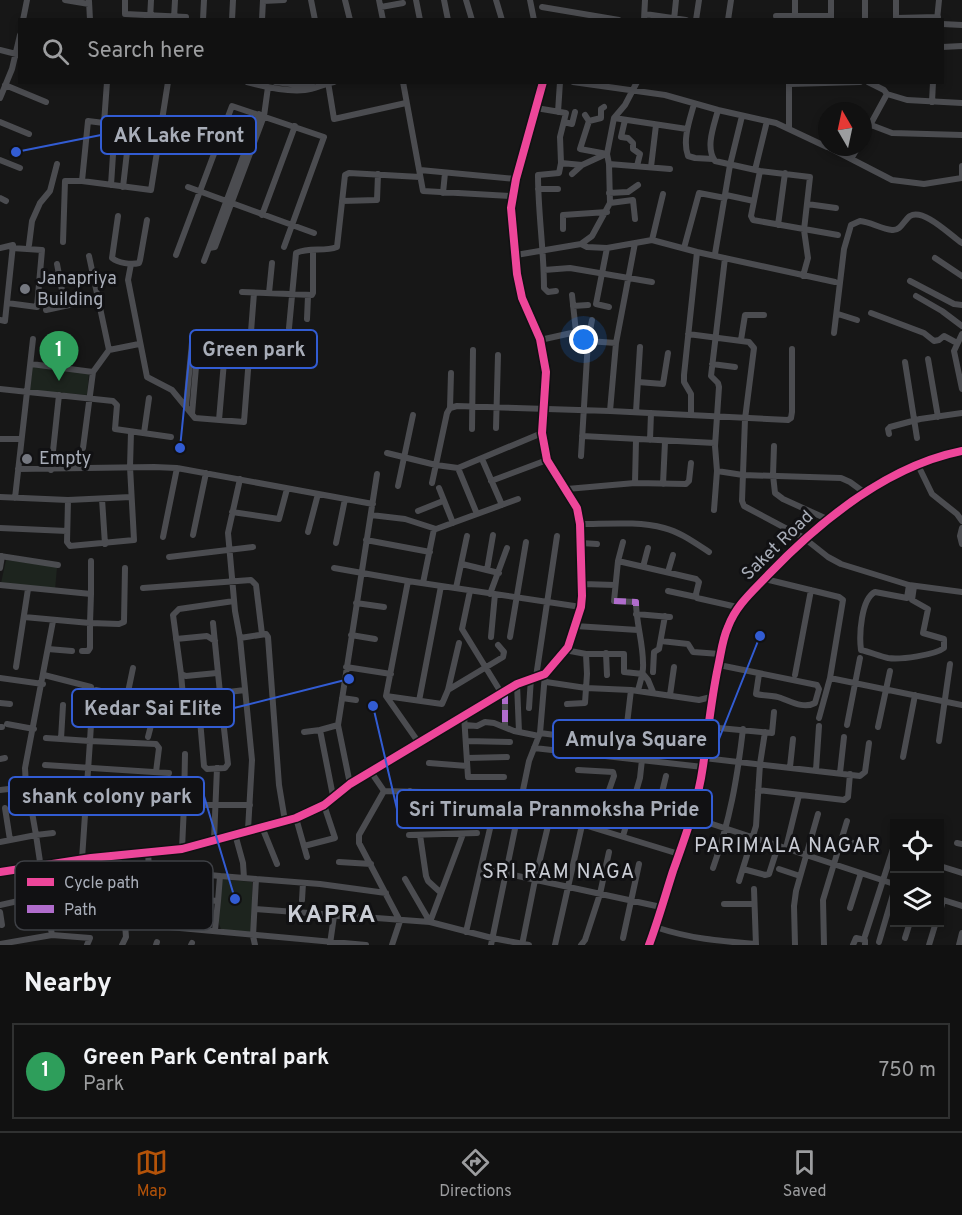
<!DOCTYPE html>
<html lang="en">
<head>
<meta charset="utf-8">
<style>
	:root { --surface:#111; --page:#1a1a1a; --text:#f1f3f6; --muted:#9c9d9f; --line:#303131; --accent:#b45309 }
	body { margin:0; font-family:Overpass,sans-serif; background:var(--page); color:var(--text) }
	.controls { position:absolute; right:18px; bottom:18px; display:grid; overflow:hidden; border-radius:0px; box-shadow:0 3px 9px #0003 }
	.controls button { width:54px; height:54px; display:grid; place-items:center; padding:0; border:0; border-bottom:2px solid var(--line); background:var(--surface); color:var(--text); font:30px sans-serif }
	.compass { position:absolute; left:818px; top:102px; width:54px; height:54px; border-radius:50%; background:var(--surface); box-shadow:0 3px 9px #0003; rotate:351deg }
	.you { position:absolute; left:584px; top:340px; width:21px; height:21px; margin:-15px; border:4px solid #fff; border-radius:50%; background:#1a73e8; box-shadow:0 0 0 9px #1a73e833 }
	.badge { display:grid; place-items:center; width:39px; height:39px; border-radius:50%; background:var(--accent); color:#fff; font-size:20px; font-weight:700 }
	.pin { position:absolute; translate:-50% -50px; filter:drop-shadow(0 2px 3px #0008) }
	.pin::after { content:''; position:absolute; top:32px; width:21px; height:18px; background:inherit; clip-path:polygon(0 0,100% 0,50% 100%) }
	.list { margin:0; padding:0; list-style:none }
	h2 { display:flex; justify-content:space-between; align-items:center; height:78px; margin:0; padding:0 24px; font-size:26px }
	h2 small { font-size:20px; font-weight:400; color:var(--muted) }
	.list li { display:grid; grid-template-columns:39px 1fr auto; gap:18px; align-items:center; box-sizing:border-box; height:96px; margin:0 12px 12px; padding:0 12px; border:2px solid var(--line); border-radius:0px }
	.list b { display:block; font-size:22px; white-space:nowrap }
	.list p { margin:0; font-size:20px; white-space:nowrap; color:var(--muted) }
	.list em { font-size:20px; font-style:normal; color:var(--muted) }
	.icon { flex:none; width:33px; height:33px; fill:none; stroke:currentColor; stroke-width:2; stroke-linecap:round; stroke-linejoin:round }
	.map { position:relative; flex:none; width:962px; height:945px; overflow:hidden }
	.search { position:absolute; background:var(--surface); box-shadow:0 3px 9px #0003; left:18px; right:18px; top:18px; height:66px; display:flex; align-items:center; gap:15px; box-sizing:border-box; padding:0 21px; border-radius:0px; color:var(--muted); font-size:22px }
	.sheet { height:186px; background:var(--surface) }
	nav { display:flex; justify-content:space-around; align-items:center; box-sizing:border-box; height:84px; border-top:2px solid var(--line); background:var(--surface); font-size:16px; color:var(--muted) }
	nav a { display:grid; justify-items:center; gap:3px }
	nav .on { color:var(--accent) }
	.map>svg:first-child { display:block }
	.green { fill:#1d241e }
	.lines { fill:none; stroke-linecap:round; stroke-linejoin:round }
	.minor { stroke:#4b4c50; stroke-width:6 }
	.quiet { stroke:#b06ccc; stroke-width:6; stroke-dasharray:12 6; stroke-linecap:butt }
	.cycleway-casing { stroke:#111113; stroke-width:11 }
	.cycleway { stroke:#ed469a; stroke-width:8 }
	.poi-dot { fill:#757880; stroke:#111113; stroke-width:2 }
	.labels { text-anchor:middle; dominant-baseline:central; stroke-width:6; stroke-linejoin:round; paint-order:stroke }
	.poi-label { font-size:18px; fill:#a8adb8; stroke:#111113; text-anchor:start }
	.street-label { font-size:18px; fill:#a8adb8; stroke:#111113 }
	.neighbourhood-label { font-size:20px; letter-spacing:1.5px; fill:#c9ccd4; stroke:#111113 }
	.district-label { font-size:24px; font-weight:bold; letter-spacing:1.5px; fill:#c9ccd4; stroke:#111113 }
	.key { fill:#111113; stroke:#3e4045; stroke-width:1.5 }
	.key-label { font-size:16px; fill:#a8adb8 }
	.leader { fill:none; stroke:#325cd3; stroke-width:2 }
	.callout-dot { fill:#325cd3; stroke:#111113; stroke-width:2 }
	.callout { fill:#111113; stroke:#325cd3; stroke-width:2 }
	.callout-label { font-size:20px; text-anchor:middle; font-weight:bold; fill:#a8adb8 }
</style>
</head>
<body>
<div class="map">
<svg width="962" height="945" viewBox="0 0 962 945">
	<rect width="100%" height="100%" fill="#171717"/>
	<path class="green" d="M32 366 89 373 87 395 30 390Z
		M6 560 57 567 55 590 1 583Z
		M220 879 252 882 253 936 221 929 216 917Z"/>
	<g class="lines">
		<path class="minor" d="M65 0 89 4
			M125 0V14L186 17
			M311 0 315 20
			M345 0 350 20
			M379 0 383 20
			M416 0 420 20
			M444 0 448 20
			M466 0 472 20
			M496 0 502 20
			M530 0 534 20
			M831 0V19
			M865 0V20
			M896 0V20
			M89 1 90 20
			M263 1 284 0
			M381 7 403 3
			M542 7 619 20
			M645 14 686 20
			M776 16H831
			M795 16V0
			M896 18 938 17
			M174 19 175 0
			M23 20 27 0
			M150 20 151 0
			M203 20 204 0
			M232 20 233 0
			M262 20 263 0
			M644 20 645 0
			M674 20 676 0
			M696 20 699 0
			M728 20 731 0
			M937 20 939 0
			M942 24 962 25
			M942 47 962 46
			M0 50 20 55
			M107 82 104 123 162 130
			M247 82C265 87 287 92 305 90 314 89 324 84 334 82
			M275 82 314 87
			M328 82 334 119 406 103
			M403 82 423 191 512 196
			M573 82 665 95 718 110 776 123 827 147
			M789 82V129
			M868 82 884 90 887 94 907 100 962 103
			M789 84 860 82
			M5 85 46 102
			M0 98 12 69 20 35
			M932 102 933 82
			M694 104C690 119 682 140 688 156L695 158 713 159
			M536 108 566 113 560 137 561 163 559 173 538 175C538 213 544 250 544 288L548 292 556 291
			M718 110C714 126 705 147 715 161L760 171 810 177 804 230 808 258 803 276
			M558 112 560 82
			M585 115 589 121 580 149 607 154
			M614 118 687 129
			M625 120 621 137 628 138 633 143V149L640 154 637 166
			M589 121 601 118V109L604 107
			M0 122 29 134
			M564 122 572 124 575 112
			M871 125 892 133 962 135
			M863 138 887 94
			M828 147 892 180 924 184 962 178
			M851 159 858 147
			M0 160 20 168
			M561 163 582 165 606 154
			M609 164 670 169
			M651 167 656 125
			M420 170 516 179
			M755 170 767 121
			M760 171 751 216 753 220 838 235
			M572 174 582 165
			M962 178V166
			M82 181 88 121 104 123
			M111 185 115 124
			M123 187 130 126
			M188 187 314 233
			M538 189H558
			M443 193 445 173
			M609 193 628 192 638 185
			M726 195 754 201
			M0 198 6 201
			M342 201 377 200 378 174
			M610 203 633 200 635 219
			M807 204 836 208
			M262 215 295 126
			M118 216 112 258C118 263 131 265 139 263L140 260 147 220
			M778 225 785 173
			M563 229V215L607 212
			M652 240 663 194
			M63 242 65 181H82L151 190 168 82
			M581 244 592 236 610 203 609 164 607 154 614 118 625 105 637 82
			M29 245 32 221 40 203 50 191 57 164
			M0 248 13 245 5 321 0 320
			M209 248 215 247 264 116 268 87
			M607 248 596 304 609 307
			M684 248 699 193 725 198
			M715 254 730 165 742 116
			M176 255 232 106 324 137 284 247
			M516 255 581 244 587 247 607 248 652 240 697 252 835 282
			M89 256 109 350
			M725 258 711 376 718 383 719 387 715 446 717 471 743 475 841 478 850 482 865 493
			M935 258 962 276
			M204 261 259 114
			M57 264 65 306
			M131 264 128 280 147 377 172 390 195 418 244 422 254 293
			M544 270 570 268 652 282
			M910 281 954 304 962 305
			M242 292 312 295 313 293V251
			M269 293 272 263
			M916 296 942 311 962 326
			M7 303 37 307 42 250 12 248
			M573 306 588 305
			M46 310 97 299
			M871 313 924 333 934 341 939 340 944 336 957 343
			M838 314 857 320
			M307 319 308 296
			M289 328 296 253C310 247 324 252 337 247L345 175 349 173 420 177
			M834 333 844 249 851 225 860 221C871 222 881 229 892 230 901 231 904 220 910 216 924 208 951 236 962 243
			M688 334 749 342 754 348 745 419 742 501 744 506 804 538 828 557 841 564 909 585 962 592
			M962 334 954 351 962 389
			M540 340 576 332 572 295
			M741 340 745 315H764
			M588 341 616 343
			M928 359 938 417
			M905 362 917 438
			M31 364 93 372
			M712 364 735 367
			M638 382 663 384 668 353
			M0 389 113 401 117 405 115 429 171 437
			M186 406 192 342
			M450 408 457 406 610 411 788 420 791 418 792 412V349
			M610 411 616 343 635 243
			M636 412 640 347
			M192 414 198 343
			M691 415V394L684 382V375L697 252
			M219 420 225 350
			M496 428 498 355
			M472 429 473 350
			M144 433 149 398
			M889 434 888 429 890 427 920 419 962 413
			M582 436 715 443
			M0 439H21
			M650 440 651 413
			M774 446 773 475 775 493 783 499 827 519
			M83 448 93 372 109 350 139 344
			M387 453 436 465 458 468 542 433
			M581 456 588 341 592 320
			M482 459 502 505
			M917 463 932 494 957 514 962 521
			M458 468 477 514
			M18 469 154 467 177 468 373 504
			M51 470 59 395
			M240 479 228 533 235 611 240 638 252 760 248 830
			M491 481 547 460
			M432 483 447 413 450 408 451 373
			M635 483 636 440
			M663 484 665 442
			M398 486 413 415
			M439 488 453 523
			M567 489 635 483 686 484 689 481 691 463
			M0 497 68 500 131 497
			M15 498 33 339
			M102 499 105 544
			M68 500 67 542 70 546 134 540 130 467 131 432
			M714 510 717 471
			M418 511 443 501
			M232 512 279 519 287 489
			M371 515 405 519 436 529 518 499
			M580 524C607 524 638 521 664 528 680 532 695 543 709 552
			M0 528 67 531
			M962 528 960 536 962 544
			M308 532 318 494
			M193 535 206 473
			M163 537 177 468
			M366 540 430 552
			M623 542 618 561 614 601 636 602C636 623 643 642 643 663 644 673 640 681 638 691
			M336 543 345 499
			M581 543 597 544
			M0 556 58 565
			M169 557 253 547
			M618 561 696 579 699 582 696 594 697 598 737 607
			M462 564 499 573
			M643 567 648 548
			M0 568 2 556
			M334 568 408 581 581 607
			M487 570 493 535
			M668 572 673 555
			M765 579 839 597 843 600 830 678 819 718
			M408 581 386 696 419 743
			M423 583 434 529
			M583 584 615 585
			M0 585 91 594V561
			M909 585 907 598 875 592C861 599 859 635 861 650 870 652 879 656 888 658 900 660 935 655 944 648V639L923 633 928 609 912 600 914 586
			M143 588 251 580 256 585 262 634
			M456 588 467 536
			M470 591 462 629 502 694
			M668 591 696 597
			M91 594 90 623 119 624 124 622 125 568
			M490 594 507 548
			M356 603 384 607
			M636 614 670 617
			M24 617 90 623V648L88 651H82
			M213 623 220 693 245 690
			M575 626 638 630
			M351 635 375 639
			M491 637 495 594
			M510 637 526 542
			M240 638 266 634 268 637 279 785 285 821
			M176 639 207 636 215 641
			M661 641 688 644 693 652 720 654
			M48 649 72 651
			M565 650 586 654H624V672L643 674 648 680 653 692
			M606 653 607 675
			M719 665 817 685 819 689 815 703C804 709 792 702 781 698 774 695 764 696 756 694L759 674
			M16 667 28 589
			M346 667 391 674
			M653 672 654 652 659 649 665 616
			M217 673 186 676 181 674 173 615 179 609 234 601
			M181 674 184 707 199 708 204 766 207 769 225 768 228 764 220 693
			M44 675 91 687
			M795 675 811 590
			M536 677 557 536
			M0 678 43 684
			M830 678 962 705
			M546 682 586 688 631 690 699 700 711 697
			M517 684 519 732
			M448 690 503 657 504 652 498 645
			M505 692V727
			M670 695 674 667
			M386 696 442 704 448 690 459 643
			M342 698 356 700
			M419 701 441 586
			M0 703 10 704
			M567 704 585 703 587 674 586 654
			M63 705 61 739 90 741 82 859 83 891 118 893
			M529 708 531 678
			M464 715 468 777H504
			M122 721 133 668
			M589 723 609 725V742
			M7 724 34 729
			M627 724 631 690
			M465 725 477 726 485 722 494 723 514 731 539 736
			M847 725 860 658
			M0 727H2
			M708 727 772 733 774 712
			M878 727 890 671
			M320 730 338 725
			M304 732 320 730 333 796
			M540 733 661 749
			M148 737 156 706 155 703 96 690 92 707 90 741 156 744 159 748 156 772
			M46 738 61 739
			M466 741 510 742
			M939 741 950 664
			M534 748 703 767
			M903 757 915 695
			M467 758 507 757
			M704 758 860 776 865 772 869 743
			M0 759 5 758
			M429 763 467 766
			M45 765 169 773
			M790 767 793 739
			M578 770 613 772 614 776 607 796
			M816 770 819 726
			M371 772 384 791 359 835V843L400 921 392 945
			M840 773 844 737
			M350 784 338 725 377 474
			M26 786 25 768 53 621
			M0 790 43 785
			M758 790 844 800 848 797 850 774
			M384 791 498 794 466 932
			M410 791 411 820
			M436 792 437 817
			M464 792 465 819
			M87 798 184 805 185 754
			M30 801 36 835 53 833
			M31 806 66 800
			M5 808 10 840
			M657 813 666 776
			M691 817 894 884
			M296 818 307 857
			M581 824 679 854
			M262 827 277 864
			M235 834 243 863 244 878 256 879 253 936 255 945
			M409 835 477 833
			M420 835 426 876 428 881 440 892
			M623 836 640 778 645 732
			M841 839 875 850
			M214 840 217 768
			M0 842 36 835 45 895 67 892
			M957 843 962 844
			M304 846 335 838 324 805
			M786 848 799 795
			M182 849 184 805H250
			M339 862 371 864
			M940 866 962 873
			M481 868 661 907
			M713 868C730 820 737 780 743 729
			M743 869 765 875 769 874 778 846
			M779 869 800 876
			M0 872 91 858 182 849 296 818 324 805 350 784 517 684 545 674 568 647 581 607 582 596 580 524 577 508 547 460 542 433 546 372 540 339 522 298 517 274 511 208 516 179 543 82
			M220 876 244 878
			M256 879 320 884 386 893
			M405 879 430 922 492 938 529 945
			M739 881 756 826 760 764 765 732
			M754 889 756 945
			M83 891V919
			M147 895 218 901 220 876 149 869
			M940 899 962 906
			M302 900 303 883
			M22 901 26 923
			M724 904H754
			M0 905 45 895 52 935 0 944
			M850 908 861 873
			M255 909 430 922 463 834
			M0 912 2 925
			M940 912 943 900
			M49 916 366 945
			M116 923 119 855
			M145 924 149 869 148 852
			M655 927C692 939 718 941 756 944
			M215 930 218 901
			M52 935 90 938 87 945
			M865 936 894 846
			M623 938 639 864
			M905 938 910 922
			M879 942 894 891
			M330 944 334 916
			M122 945 126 937 125 924
			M156 945 157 942
			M191 945 192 943
			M491 945 529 761 540 733 545 674
			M522 945 535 880 553 805 584 813
			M555 945 589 794 594 792 689 822
			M581 945 585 940 600 894 609 852
			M649 945C658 921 665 896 673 871 685 838 698 802 703 766 708 733 711 700 718 667 721 654 722 640 728 627 736 605 753 591 769 574 821 520 887 466 962 451
			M795 945 794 906 796 891 818 814
			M824 945 823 900 847 821
			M853 945 856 938 865 940V945
			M929 945 936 922
			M959 945 962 933"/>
		<path class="quiet" d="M614 601 636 602V606
			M505 692V727"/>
		<g class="cycleway-casing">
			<path id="cycleway" d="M0 872 91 858 182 849 296 818 324 805 350 784 517 684 545 674 568 647 581 607 582 596 580 524 577 508 547 460 542 433 546 372 540 339 522 298 517 274 511 208 516 179 543 82
				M649 945C658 921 665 896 673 871 685 838 698 802 703 766 708 733 711 700 718 667 721 654 722 640 728 627 736 605 753 591 769 574 821 520 887 466 962 451"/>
		</g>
		<use href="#cycleway" class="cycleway"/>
	</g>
	<g class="poi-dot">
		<circle cx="25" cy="289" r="6"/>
		<circle cx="27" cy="459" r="6"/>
	</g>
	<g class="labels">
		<g class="poi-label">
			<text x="37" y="279">Janapriya<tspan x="37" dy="21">Building</tspan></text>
			<text x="39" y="459">Empty</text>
		</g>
		<g class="street-label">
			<text transform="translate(778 546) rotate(-44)">Saket Road</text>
		</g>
		<g class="neighbourhood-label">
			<text x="788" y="847">PARIMALA NAGAR</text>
			<text x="559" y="873">SRI RAM NAGA</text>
		</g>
		<g class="district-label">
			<text x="332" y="916">KAPRA</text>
		</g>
	</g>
	<rect x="15" y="861" width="198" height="69" rx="9" class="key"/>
	<rect x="27" y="878" width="27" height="8" fill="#ed469a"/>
	<rect x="27" y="905" width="27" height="8" fill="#b06ccc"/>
	<g class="key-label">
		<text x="64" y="888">Cycle path</text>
		<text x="64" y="915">Path</text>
	</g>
	<path class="leader" d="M16 152L101 135M180 448L190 349M349 679L234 708M760 636L719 739M235 899L204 796M373 706L397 809"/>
	<g class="callout-dot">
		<circle cx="16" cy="152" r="6"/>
		<circle cx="180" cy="448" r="6"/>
		<circle cx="349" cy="679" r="6"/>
		<circle cx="760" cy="636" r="6"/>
		<circle cx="235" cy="899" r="6"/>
		<circle cx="373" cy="706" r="6"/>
	</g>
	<g class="callout">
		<rect x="101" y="116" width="155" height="38" rx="6"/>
		<rect x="190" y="330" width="127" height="38" rx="6"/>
		<rect x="72" y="689" width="162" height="38" rx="6"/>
		<rect x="553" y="720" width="166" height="38" rx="6"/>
		<rect x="9" y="777" width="195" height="38" rx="6"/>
		<rect x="397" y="790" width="315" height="38" rx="6"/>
	</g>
	<g class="callout-label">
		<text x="179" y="142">AK Lake Front</text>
		<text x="254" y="356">Green park</text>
		<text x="153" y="715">Kedar Sai Elite</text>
		<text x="636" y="746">Amulya Square</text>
		<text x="107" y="803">shank colony park</text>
		<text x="554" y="816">Sri Tirumala Pranmoksha Pride</text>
	</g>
</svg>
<div class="controls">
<button><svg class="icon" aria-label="locate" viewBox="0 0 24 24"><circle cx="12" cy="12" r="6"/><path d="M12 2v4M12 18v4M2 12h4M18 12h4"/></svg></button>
<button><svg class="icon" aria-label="layers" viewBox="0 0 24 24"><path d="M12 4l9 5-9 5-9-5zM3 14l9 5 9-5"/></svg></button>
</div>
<svg class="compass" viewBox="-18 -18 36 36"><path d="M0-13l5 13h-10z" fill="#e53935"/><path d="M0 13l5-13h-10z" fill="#9c9d9f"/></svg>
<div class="you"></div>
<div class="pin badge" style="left:59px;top:381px;background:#2e9e5b">1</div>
<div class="search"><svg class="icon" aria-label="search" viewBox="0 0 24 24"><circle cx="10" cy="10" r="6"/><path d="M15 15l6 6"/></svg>Search here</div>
</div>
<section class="sheet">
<h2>Nearby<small></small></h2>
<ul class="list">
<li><span class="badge" style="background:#2e9e5b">1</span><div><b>Green Park Central park</b><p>Park</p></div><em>750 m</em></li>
</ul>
</section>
<nav>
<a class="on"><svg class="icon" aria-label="map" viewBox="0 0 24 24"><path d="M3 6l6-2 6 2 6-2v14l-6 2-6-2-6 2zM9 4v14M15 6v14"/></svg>Map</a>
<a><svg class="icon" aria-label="directions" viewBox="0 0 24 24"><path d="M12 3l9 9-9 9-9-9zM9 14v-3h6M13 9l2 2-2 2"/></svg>Directions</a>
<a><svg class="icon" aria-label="saved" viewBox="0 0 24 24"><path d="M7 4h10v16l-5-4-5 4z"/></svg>Saved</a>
</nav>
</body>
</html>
